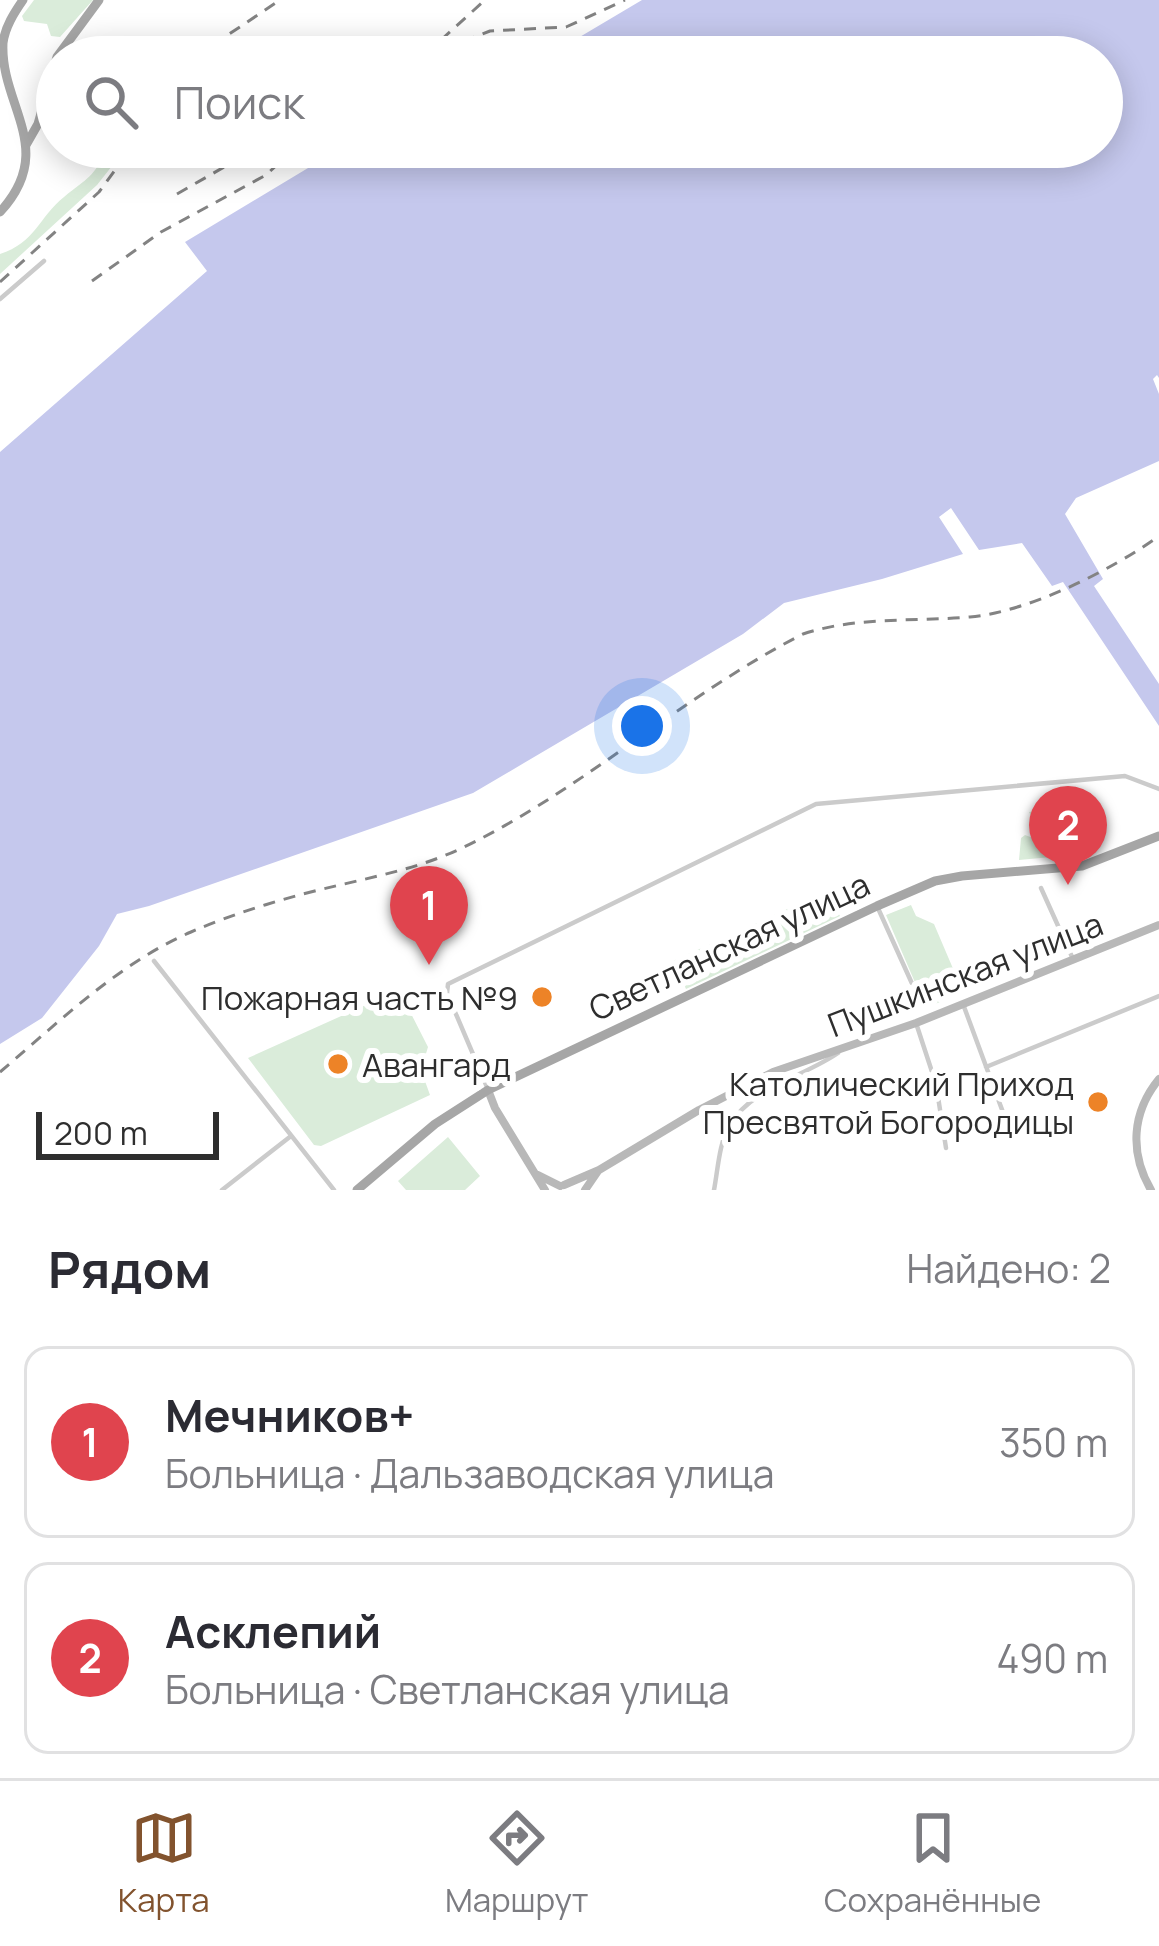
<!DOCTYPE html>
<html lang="ru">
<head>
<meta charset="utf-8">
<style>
	:root { --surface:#fff; --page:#f2f2f3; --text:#2b2b33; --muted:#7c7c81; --line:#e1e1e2; --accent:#82532e }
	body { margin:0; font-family:Manrope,sans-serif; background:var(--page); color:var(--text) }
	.scale { position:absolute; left:36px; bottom:30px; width:183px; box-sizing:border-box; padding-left:12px; border:6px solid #2e2e2e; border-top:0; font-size:33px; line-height:42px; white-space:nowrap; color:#2e2e2e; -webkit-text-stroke:9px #fff; paint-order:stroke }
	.you { position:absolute; left:642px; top:726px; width:42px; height:42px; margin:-30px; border:9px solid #fff; border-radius:50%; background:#1a73e8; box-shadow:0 0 0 18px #1a73e833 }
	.badge { display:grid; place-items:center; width:78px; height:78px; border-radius:50%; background:var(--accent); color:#fff; font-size:39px; font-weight:700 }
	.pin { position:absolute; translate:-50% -99px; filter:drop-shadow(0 3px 6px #0008) }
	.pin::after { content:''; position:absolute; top:63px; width:42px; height:36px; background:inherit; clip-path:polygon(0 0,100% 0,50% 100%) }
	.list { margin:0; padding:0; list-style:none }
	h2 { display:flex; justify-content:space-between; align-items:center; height:156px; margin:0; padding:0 48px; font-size:51px }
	h2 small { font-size:39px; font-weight:400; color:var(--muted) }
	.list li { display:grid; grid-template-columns:78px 1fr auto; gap:36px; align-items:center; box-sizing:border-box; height:192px; margin:0 24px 24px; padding:0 24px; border:3px solid var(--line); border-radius:24px }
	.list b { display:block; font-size:45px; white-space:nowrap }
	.list p { margin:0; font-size:39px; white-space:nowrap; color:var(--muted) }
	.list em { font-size:39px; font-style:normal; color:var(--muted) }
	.icon { flex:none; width:66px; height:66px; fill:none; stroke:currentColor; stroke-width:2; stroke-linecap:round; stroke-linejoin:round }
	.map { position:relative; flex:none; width:1159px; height:1190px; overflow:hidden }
	.search { position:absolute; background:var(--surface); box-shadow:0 6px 30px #0003; left:36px; right:36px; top:36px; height:132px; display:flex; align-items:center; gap:30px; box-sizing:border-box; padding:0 42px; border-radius:66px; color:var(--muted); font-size:45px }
	.sheet { height:588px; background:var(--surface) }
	nav { display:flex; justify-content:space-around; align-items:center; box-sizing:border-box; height:168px; border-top:3px solid var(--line); background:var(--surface); font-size:33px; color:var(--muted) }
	nav a { display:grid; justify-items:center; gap:6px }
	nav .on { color:var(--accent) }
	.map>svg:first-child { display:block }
	.green { fill:#daecda }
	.water { fill:#c5c8ed }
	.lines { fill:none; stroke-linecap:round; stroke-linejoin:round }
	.street { stroke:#cbcbcb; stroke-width:4.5 }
	.secondary { stroke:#b8b8b8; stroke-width:8 }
	.primary { stroke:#a6a6a6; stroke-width:9 }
	.rail { stroke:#838383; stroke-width:3; stroke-dasharray:12 9; stroke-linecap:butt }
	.poi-dot { fill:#ed8327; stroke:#fff; stroke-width:4.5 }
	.labels { text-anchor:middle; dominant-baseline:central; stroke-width:12; stroke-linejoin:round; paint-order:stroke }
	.street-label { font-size:33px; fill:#2e2e2e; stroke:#fff }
	.poi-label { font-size:33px; fill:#2e2e2e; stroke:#fff; text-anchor:end }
</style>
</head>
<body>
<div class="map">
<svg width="1159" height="1190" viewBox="0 0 1159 1190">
	<rect width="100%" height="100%" fill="#fff"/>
	<path class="green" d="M34 0H93L60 37 51 36 47 24 24 21 22 16Z
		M108 147H127L97 185 0 274V254C35 243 39 217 64 197 89 176 92 180 108 147Z
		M1060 808 1073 855 1019 860 1021 838 1025 835 1033 838V828L1037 827 1029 812Z
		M827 891 840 916 686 989 673 961Z
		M911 905 916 916 934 924 963 992 926 1008 886 915Z
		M399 990 428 1047 421 1070 430 1095 321 1146 314 1145 248 1058Z
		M448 1137 480 1176 465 1190H406L398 1181Z"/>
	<path class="water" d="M642 0H1159V378L1157 375 1153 379 1159 394V461L1076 498 1065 514 1103 579 1094 586 1159 684V726L1063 582 1052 586 1022 543 979 550 951 508 939 517 963 554 882 579 784 603 743 634 473 793 149 906 117 914 99 946 42 1018 0 1044V452L207 271 185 242 343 147H1102V57H546Z"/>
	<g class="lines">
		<path class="street" d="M0 299 44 261
			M1041 888 1073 959
			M877 906 919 999
			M154 961 334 1190
			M963 1004 1011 1134
			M916 1023 936 1084 946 1148
			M986 1067 1159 996
			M487 1087 447 993 448 984 816 804 1125 776 1159 789
			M222 1190 291 1136
			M714 1190C718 1169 719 1144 729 1126 751 1088 805 1076 838 1053"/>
		<path class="secondary" d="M488 1090 495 1108 545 1190
			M538 1175 560 1186
			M564 1185 599 1170 699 1110 773 1072 916 1023 1159 925
			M585 1190 598 1171
			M1151 1190C1129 1152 1132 1112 1159 1079"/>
		<path class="primary" d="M26 145 38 124 57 57 99 0
			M0 212C58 149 0 106 3 43 5 27 14 13 23 0
			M357 1190 435 1124 488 1090 877 906 935 881 962 876 1082 866 1159 836"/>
		<path class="rail" d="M441 40 485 0
			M195 57 280 0
			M424 57 490 31 566 27 625 0
			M177 194 259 147
			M92 281 161 232 266 175 296 147
			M0 282 99 192 132 147
			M0 1072C59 1022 119 963 191 932 237 912 291 896 340 885 382 875 422 867 462 848 583 790 683 695 803 634 858 616 913 622 970 617 1028 612 1112 570 1159 536"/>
	</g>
	<g class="poi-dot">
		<circle cx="542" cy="997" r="12"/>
		<circle cx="338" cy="1064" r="12"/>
		<circle cx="1098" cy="1102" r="12"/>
	</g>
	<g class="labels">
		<g class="street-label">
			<text transform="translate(729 946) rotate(-25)">Светланская улица</text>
			<text transform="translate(965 974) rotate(-21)">Пушкинская улица</text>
		</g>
		<g class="poi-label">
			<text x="518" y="997">Пожарная часть №9</text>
			<text x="362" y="1064" text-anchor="start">Авангард</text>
			<text x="1074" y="1083">Католический Приход<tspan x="1074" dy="38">Пресвятой Богородицы</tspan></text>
		</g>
	</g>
</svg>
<div class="scale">200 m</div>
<div class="you"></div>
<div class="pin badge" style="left:429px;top:965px;background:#e0444e">1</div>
<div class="pin badge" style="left:1068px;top:885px;background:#e0444e">2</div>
<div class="search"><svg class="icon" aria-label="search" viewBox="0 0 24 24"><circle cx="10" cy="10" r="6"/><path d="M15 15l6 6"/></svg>Поиск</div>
</div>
<section class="sheet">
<h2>Рядом<small>Найдено: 2</small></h2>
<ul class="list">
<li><span class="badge" style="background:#e0444e">1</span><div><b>Мечников+</b><p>Больница · Дальзаводская улица</p></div><em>350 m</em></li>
<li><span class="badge" style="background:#e0444e">2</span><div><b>Асклепий</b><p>Больница · Светланская улица</p></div><em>490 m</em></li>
</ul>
</section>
<nav>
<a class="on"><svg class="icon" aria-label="map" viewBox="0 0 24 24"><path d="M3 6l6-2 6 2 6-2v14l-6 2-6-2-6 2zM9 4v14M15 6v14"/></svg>Карта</a>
<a><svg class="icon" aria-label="directions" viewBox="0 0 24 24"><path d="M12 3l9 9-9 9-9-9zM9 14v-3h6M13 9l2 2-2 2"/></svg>Маршрут</a>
<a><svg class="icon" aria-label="saved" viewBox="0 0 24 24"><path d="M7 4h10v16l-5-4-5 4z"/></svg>Сохранённые</a>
</nav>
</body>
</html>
